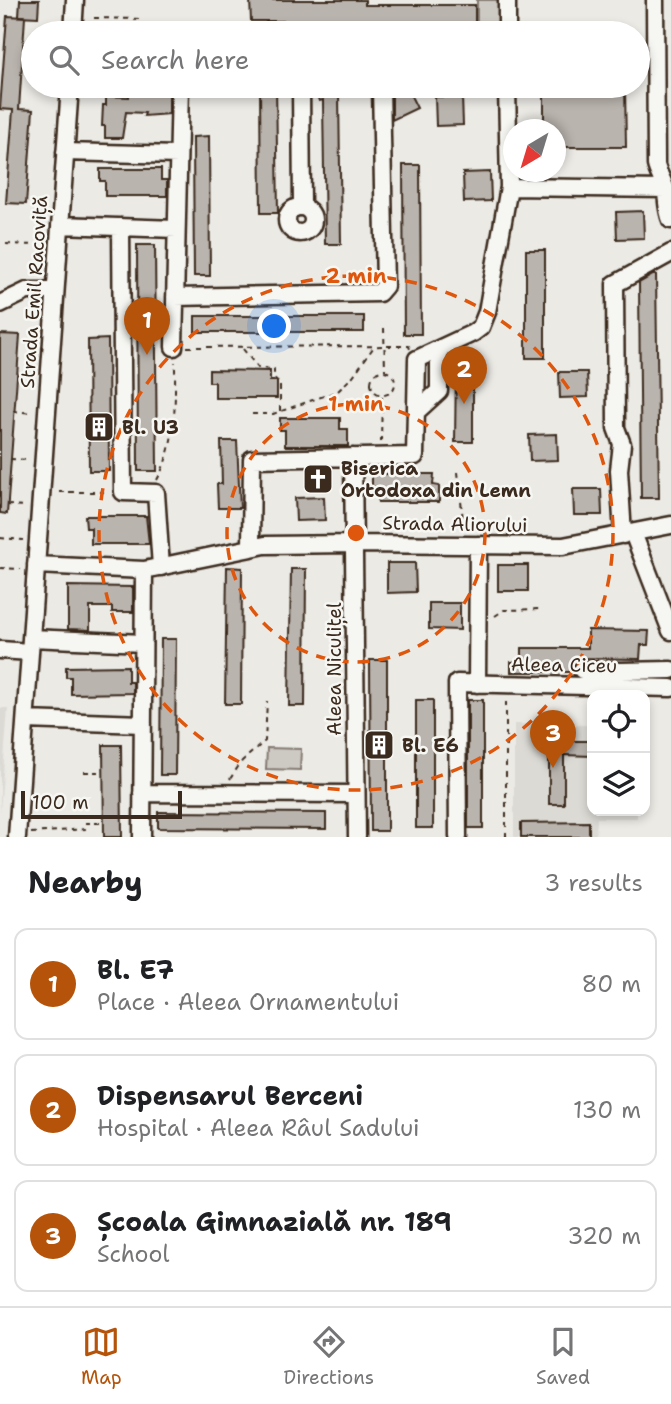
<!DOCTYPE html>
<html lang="en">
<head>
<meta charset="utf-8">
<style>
	:root { --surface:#fff; --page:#f6f6f6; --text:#202124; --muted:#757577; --line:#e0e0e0; --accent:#b45309 }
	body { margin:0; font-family:"Shantell Sans",sans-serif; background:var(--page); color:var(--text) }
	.controls { position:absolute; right:21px; bottom:21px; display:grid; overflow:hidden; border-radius:14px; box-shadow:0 4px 10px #0003 }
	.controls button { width:63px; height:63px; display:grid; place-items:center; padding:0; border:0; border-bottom:2px solid var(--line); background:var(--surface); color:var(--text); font:35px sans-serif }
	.compass { position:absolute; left:503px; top:119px; width:63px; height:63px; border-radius:50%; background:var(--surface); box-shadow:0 4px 10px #0003; rotate:218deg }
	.scale { position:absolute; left:21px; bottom:18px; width:161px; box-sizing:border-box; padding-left:7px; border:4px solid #3b2a1e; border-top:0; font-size:19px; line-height:24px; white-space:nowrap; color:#3b2a1e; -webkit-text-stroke:5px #f6f6f2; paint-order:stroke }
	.you { position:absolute; left:275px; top:327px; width:24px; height:24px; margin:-18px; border:5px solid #fff; border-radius:50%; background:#1a73e8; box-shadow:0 0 0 10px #1a73e833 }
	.badge { display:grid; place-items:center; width:46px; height:46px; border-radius:50%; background:var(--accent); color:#fff; font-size:23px; font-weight:700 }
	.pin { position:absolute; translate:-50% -58px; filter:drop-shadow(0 2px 4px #0008) }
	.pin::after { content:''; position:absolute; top:37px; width:24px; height:21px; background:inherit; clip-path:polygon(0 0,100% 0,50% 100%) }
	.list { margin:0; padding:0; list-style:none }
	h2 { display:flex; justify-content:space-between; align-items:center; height:91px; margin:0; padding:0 28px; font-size:30px }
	h2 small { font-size:23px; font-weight:400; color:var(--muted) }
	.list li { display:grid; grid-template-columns:46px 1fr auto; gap:21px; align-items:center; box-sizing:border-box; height:112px; margin:0 14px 14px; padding:0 14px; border:2px solid var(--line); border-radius:14px }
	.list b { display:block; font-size:26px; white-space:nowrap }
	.list p { margin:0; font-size:23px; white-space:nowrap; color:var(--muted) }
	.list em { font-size:23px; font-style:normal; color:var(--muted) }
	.icon { flex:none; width:38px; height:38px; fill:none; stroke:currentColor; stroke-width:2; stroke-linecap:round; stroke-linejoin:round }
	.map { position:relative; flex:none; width:671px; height:837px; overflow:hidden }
	.search { position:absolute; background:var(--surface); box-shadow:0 4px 10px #0003; left:21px; right:21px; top:21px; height:77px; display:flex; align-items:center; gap:18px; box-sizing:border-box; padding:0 24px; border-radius:38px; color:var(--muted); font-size:26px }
	.sheet { height:469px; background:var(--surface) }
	nav { display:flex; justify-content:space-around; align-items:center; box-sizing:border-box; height:98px; border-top:2px solid var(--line); background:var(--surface); font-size:19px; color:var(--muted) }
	nav a { display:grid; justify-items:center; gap:4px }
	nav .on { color:var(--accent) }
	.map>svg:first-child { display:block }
	.built { fill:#dcdad4 }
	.green { fill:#cdcac4; stroke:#847a71; stroke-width:2 }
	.building { fill:#bab4ae; stroke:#3b2a1e; stroke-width:2 }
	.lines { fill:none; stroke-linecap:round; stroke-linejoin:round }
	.minor-casing { stroke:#3b2a1e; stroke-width:21 }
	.path { stroke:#3b2a1e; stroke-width:2; stroke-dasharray:5 5; stroke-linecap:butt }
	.minor { stroke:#f6f6f2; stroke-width:16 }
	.ring { fill:none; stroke:#df570d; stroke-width:3.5; stroke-dasharray:12 9 }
	.labels { text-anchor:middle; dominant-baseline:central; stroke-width:5; stroke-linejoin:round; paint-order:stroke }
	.street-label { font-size:19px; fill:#3b2a1e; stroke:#f6f6f2 }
	.poi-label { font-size:19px; font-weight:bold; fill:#3b2a1e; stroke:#f6f6f2; text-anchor:start }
	.centre { fill:#df570d; stroke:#f6f6f2; stroke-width:3.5 }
	.ring-label { font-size:21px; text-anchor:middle; font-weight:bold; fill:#df570d; stroke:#f6f6f2; stroke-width:5; stroke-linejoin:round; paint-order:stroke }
</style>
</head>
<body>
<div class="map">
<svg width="671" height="837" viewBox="0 0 671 837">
	<rect width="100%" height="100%" fill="#ebeae5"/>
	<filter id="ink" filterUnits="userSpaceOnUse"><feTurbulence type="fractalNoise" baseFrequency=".0143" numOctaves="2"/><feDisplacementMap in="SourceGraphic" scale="14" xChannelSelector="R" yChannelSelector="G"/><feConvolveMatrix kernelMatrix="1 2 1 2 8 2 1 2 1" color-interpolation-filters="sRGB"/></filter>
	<g filter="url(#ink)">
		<path class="built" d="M0 708H8L0 812Z
			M514 724 592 725V811H637V818H597L596 837H514Z"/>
		<path class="green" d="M477 0H500V33H477Z
			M267 748 301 749 300 770 266 769Z"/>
		<path class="building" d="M20 0H39L38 17 19 16Z
			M250 0H365V5H475V33H359V21H251Z
			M7 16 25 17 19 109 33 110 26 204 6 203 13 110 0 109Z
			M124 24H189L188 33H124Z
			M260 86H276L278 213H261Z
			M332 86 360 87 339 94 341 244H325L323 100 319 101 316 92Z
			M396 86H406L417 108 392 120V87Z
			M544 86H625L626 147H556V130H544Z
			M129 93 169 94V114L144 116 145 113 126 112 122 138H105V126H102L103 105H106V96L129 97Z
			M462 96 463 125 436 126 435 97Z
			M209 136 210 276H194L193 137Z
			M403 165H420L421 334H404Z
			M100 169H161V180H167V196H105V181H100Z
			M490 172 491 201 464 202 463 173Z
			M643 211 644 238 617 239 616 212Z
			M137 245H155L157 471H138Z
			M526 250H545V358H526Z
			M653 275H656L659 498H641L639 283Z
			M195 316H364V332H195Z
			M0 334 20 335 7 514 0 513Z
			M108 339 109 471H89L88 340Z
			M456 365H473V442H455Z
			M209 370 270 371V381H277V398H215V382H209Z
			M559 372H587L588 397 560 398Z
			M280 418H340V429H348V446H285V430H280Z
			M557 434 558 460 530 461 529 435Z
			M221 441H237L240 508H218L217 484H222Z
			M372 474H434L433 485 439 486V502H378V487H372Z
			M573 489H601L602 515H574Z
			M324 497 325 520 296 521 295 498Z
			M85 516H146L149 544H91V528H86Z
			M387 563H415L416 592 387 593Z
			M498 565H528V591H498Z
			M227 567 242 568 241 704H225Z
			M291 569H306L305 706H289Z
			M68 586 133 587V612H112V607H90V630L68 629Z
			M429 603H460V630L429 629Z
			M588 630 649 631 648 645H641L640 659 577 658 572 672H511V662H522V648H588Z
			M161 639H176L175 775H160Z
			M370 660H387V831H371Z
			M128 666V682H133V693L71 694V677H66V667Z
			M416 700H433V828H416Z
			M468 700H483V828H468Z
			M549 741H592V756L564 755V804H549Z
			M103 745H121L122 837H104Z
			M158 812 326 813V829L158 828Z
			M589 822V837H521V823Z"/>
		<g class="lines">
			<g class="minor-casing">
				<path id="minor" d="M655 0 656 165C658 174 665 183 666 192 667 202 667 211 671 220
					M73 33 75 0
					M507 33V0
					M301 86 302 207
					M65 152 178 155
					M509 187 666 189
					M287 220a13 13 0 1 1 26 0a13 13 0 1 1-26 0Z
					M60 225 176 229
					M121 227 123 492 156 493 161 567
					M175 297 379 293 385 286 381 86
					M0 304 27 291H55
					M174 347 180 86
					M416 412 439 391V349
					M353 457 357 837
					M633 533 671 631
					M623 535 619 470 622 444 616 428 615 284 671 253
					M251 547 252 459 415 456 417 359 473 333 481 327 487 312 509 187 507 86
					M36 565 144 570 265 545 354 544 563 546 671 525
					M31 638 143 643
					M0 650 30 652
					M582 670 621 671
					M477 684 478 545
					M618 687V678L621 671 671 670
					M26 720 143 724
					M142 793 356 794
					M17 837 70 86
					M142 837 144 570
					M458 837 457 683 671 688"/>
			</g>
			<path class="path" d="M94 18 140 19
				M6 244 35 245
				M384 328 385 370
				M187 347 409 346 410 349
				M243 349 258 368 274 369V378L280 383V411
				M371 383a12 12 0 1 1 24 0a12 12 0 1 1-24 0Z
				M13 411 32 413
				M252 414H273L338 391 353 376 373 348
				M381 442 382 396
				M10 459 28 460
				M458 472 464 530
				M157 480C177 444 175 401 175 362
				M59 492H108
				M7 505 25 506
				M0 538 23 540
				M0 568 21 569
				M495 616 504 610 542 609
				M84 772H103
				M230 779 242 761 265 741 267 701
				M85 823H104
				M31 833 86 829
				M506 837V699"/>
			<use href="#minor" class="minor"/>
		</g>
	</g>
	<g class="ring">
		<circle cx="356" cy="533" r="129"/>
		<circle cx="356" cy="533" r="257"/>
	</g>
	<defs>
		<g id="building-square" transform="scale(1.575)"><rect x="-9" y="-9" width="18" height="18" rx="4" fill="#3b2a1e" stroke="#f6f6f2"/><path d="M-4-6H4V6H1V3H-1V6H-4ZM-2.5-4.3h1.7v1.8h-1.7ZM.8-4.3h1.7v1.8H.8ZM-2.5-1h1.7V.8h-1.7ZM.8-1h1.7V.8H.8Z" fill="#fff"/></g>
		<g id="church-square" transform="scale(1.575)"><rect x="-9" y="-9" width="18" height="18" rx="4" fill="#3b2a1e" stroke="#f6f6f2"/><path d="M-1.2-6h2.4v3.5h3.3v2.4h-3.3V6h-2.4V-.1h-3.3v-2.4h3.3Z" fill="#fff"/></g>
	</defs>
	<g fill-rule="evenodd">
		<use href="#building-square" x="99" y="427"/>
		<use href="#church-square" x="318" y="479"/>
		<use href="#building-square" x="379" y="745"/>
	</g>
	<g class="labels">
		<g class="street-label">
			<text transform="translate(34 292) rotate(-86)">Strada Emil Racoviță</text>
			<text transform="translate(455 524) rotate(1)">Strada Aliorului</text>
			<text transform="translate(564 665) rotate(1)">Aleea Ciceu</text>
			<text transform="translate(334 669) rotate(-90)">Aleea Niculițel</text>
		</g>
		<g class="poi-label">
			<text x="122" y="427">Bl. U3</text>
			<text x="341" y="468">Biserica<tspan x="341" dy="22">Ortodoxa din Lemn</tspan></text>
			<text x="402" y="745">Bl. E6</text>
		</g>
	</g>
	<circle cx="356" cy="533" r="10" class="centre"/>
	<g class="ring-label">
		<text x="356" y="283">2 min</text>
		<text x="356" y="411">1 min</text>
	</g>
</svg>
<div class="controls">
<button><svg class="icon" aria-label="locate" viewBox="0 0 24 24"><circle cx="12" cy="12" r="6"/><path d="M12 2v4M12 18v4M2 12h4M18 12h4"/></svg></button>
<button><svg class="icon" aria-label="layers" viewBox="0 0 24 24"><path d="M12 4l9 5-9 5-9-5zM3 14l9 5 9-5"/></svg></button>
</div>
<svg class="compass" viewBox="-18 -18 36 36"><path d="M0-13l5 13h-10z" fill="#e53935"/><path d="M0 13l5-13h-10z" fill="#757577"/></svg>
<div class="scale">100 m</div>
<div class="you"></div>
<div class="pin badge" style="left:147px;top:355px">1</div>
<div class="pin badge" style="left:464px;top:404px">2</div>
<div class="pin badge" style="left:553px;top:768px">3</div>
<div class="search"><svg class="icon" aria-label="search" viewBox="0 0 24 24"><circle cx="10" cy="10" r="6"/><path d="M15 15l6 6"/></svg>Search here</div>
</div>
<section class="sheet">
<h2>Nearby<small>3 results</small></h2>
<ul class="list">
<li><span class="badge">1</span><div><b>Bl. E7</b><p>Place · Aleea Ornamentului</p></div><em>80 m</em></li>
<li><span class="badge">2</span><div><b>Dispensarul Berceni</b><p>Hospital · Aleea Râul Sadului</p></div><em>130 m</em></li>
<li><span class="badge">3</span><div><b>Școala Gimnazială nr. 189</b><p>School</p></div><em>320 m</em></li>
</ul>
</section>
<nav>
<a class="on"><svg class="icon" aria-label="map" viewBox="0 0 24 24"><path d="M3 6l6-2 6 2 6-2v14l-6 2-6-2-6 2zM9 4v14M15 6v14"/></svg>Map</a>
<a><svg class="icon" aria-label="directions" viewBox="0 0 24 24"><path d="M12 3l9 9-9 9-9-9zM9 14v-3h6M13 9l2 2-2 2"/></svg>Directions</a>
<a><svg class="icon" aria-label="saved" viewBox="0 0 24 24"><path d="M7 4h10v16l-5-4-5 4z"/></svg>Saved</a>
</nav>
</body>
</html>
